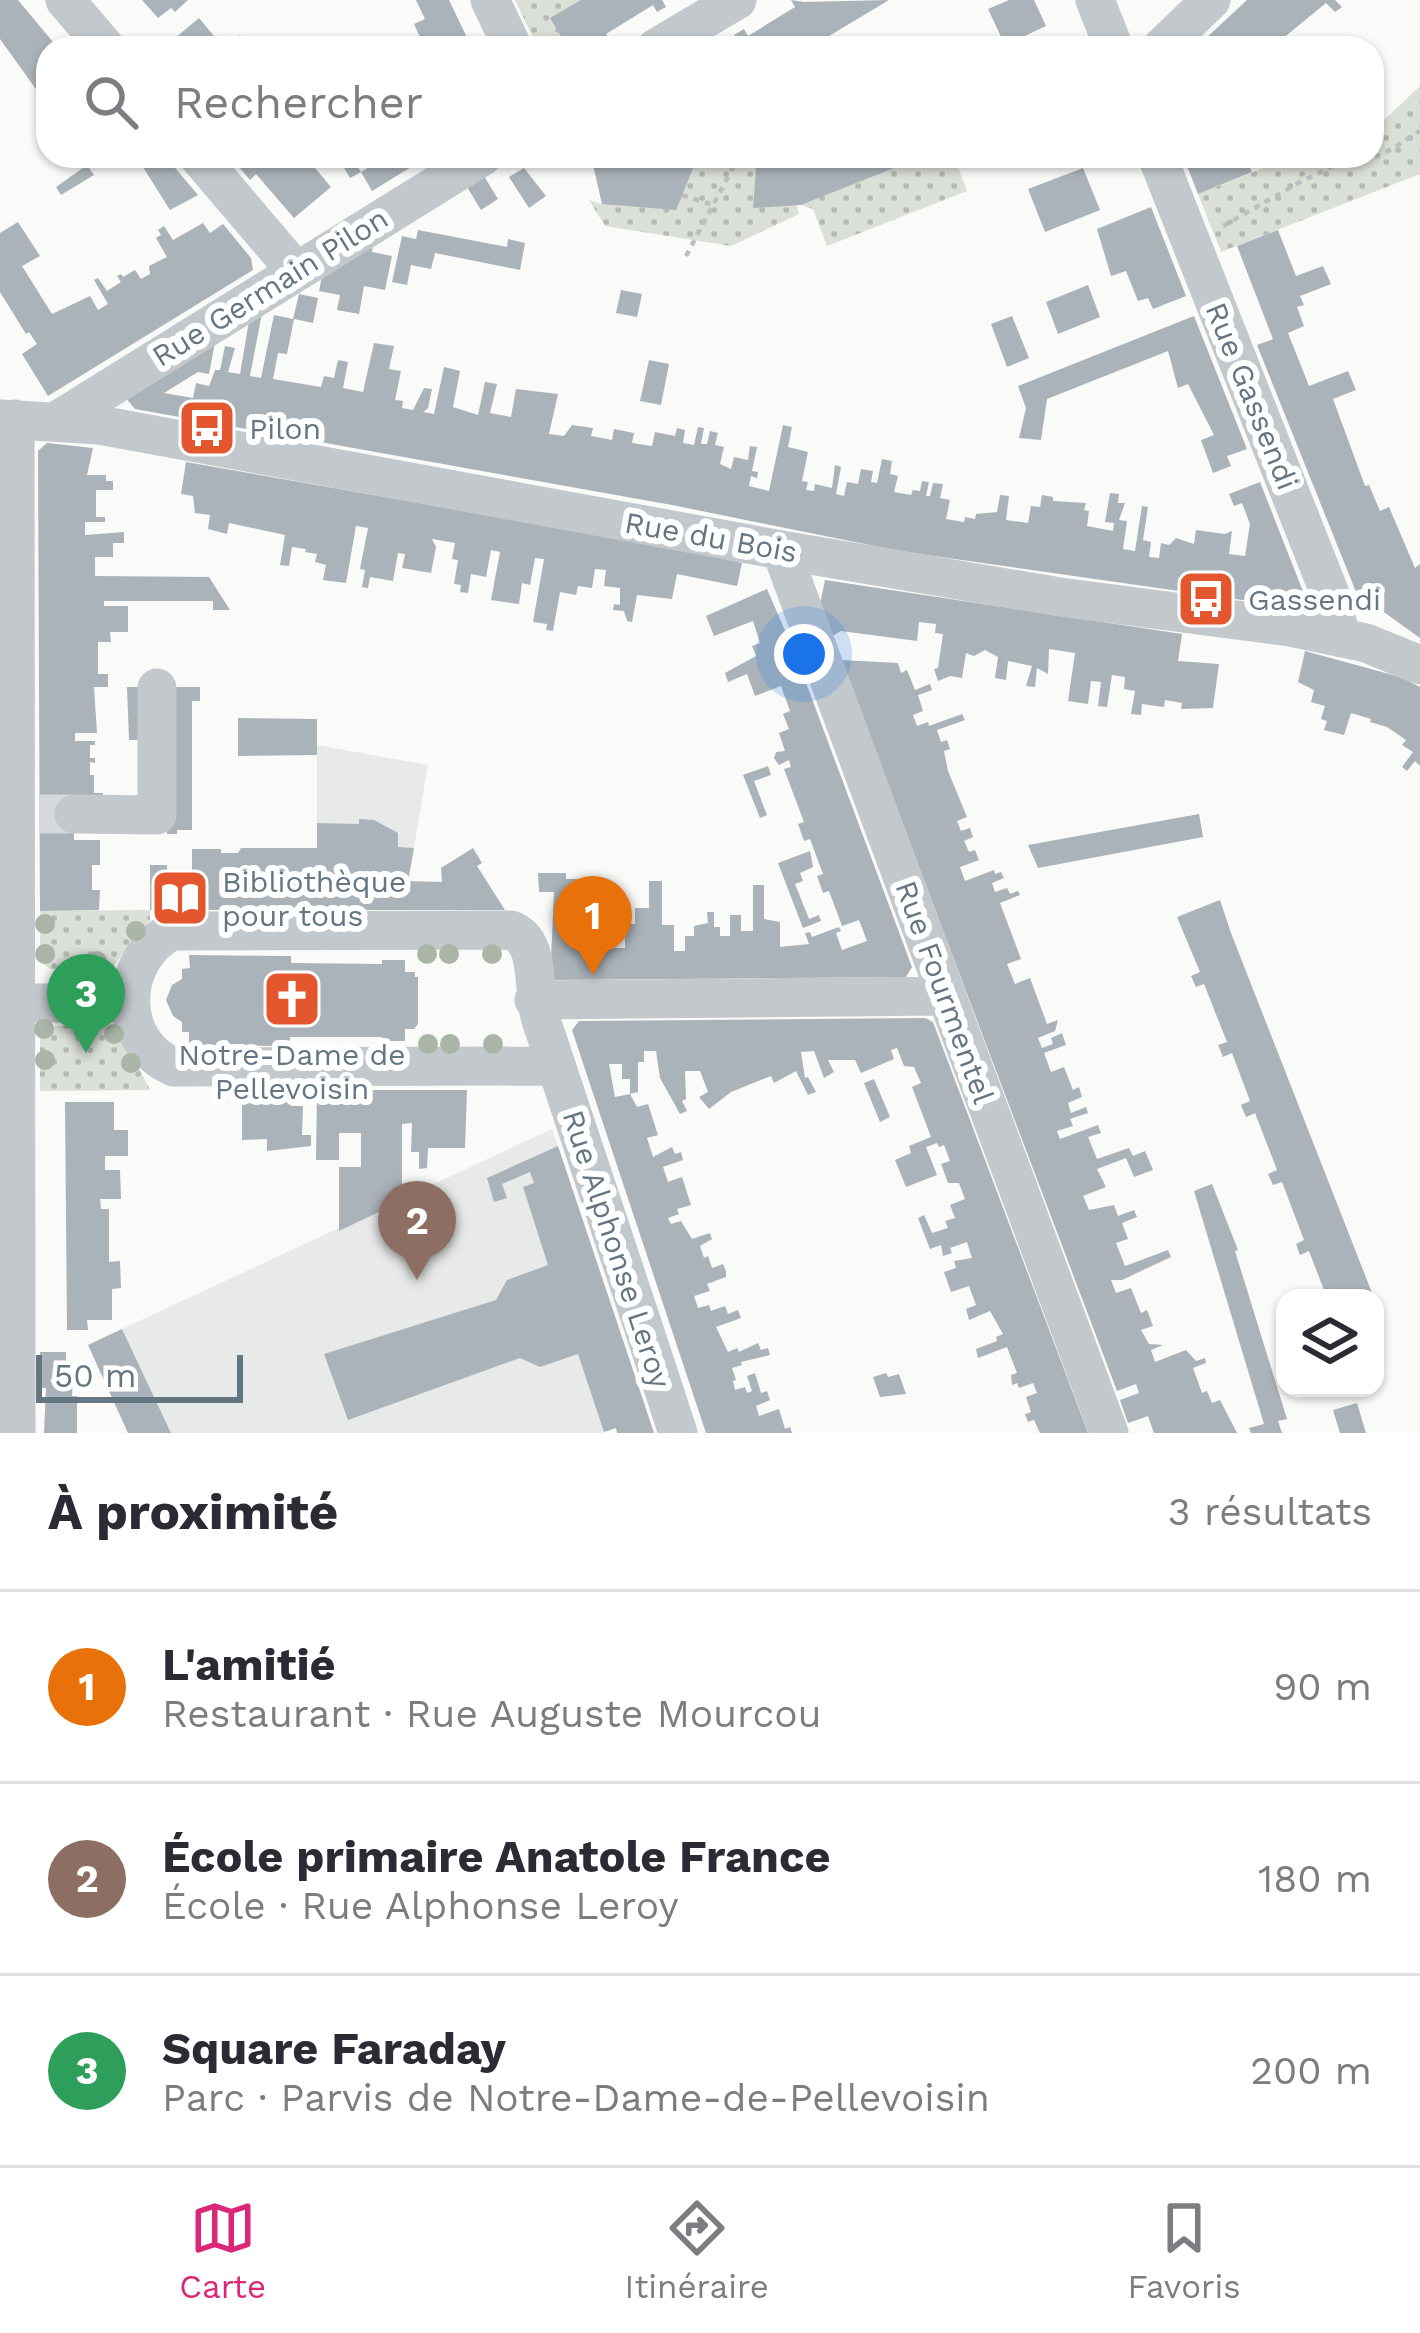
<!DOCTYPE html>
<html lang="fr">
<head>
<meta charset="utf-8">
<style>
	:root { --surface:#fff; --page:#f7f7f7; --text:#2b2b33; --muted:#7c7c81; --line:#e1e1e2; --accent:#db2777 }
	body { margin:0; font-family:"Work Sans",sans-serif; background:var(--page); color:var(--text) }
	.controls { position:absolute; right:36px; bottom:36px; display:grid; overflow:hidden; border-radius:24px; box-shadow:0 3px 9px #0004 }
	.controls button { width:108px; height:108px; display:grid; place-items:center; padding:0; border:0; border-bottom:3px solid var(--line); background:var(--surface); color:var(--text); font:60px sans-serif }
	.scale { position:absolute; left:36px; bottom:30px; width:207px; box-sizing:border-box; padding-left:12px; border:6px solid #657683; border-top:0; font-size:33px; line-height:42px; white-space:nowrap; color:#657683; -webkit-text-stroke:9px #fff; paint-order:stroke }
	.you { position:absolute; left:804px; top:654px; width:42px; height:42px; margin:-30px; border:9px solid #fff; border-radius:50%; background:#1a73e8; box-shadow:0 0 0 18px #1a73e833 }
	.badge { display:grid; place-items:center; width:78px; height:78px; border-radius:50%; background:var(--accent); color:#fff; font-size:39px; font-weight:700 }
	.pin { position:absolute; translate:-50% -99px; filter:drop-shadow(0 3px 6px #0008) }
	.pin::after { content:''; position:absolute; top:63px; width:42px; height:36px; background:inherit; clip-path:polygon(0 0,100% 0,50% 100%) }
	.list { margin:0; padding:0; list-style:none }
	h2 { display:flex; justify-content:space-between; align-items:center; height:156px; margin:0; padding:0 48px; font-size:51px }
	h2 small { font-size:39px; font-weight:400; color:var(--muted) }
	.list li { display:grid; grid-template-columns:78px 1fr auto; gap:36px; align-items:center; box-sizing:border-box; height:192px; padding:0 48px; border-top:3px solid var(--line) }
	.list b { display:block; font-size:45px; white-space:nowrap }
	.list p { margin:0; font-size:39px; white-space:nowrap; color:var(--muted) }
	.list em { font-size:39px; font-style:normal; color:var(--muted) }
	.icon { flex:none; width:66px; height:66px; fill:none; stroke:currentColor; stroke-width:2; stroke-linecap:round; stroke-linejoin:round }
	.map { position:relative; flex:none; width:1420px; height:1433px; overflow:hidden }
	.search { position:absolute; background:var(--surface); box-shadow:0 3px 9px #0004; left:36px; right:36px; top:36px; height:132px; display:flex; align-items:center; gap:30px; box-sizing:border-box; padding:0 42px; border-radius:36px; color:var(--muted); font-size:45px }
	.sheet { height:732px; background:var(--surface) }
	nav { display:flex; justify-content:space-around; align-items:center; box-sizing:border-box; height:168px; border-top:3px solid var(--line); background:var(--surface); font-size:33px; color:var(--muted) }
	nav a { display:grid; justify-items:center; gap:6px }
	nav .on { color:var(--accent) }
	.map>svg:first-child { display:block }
	.built { fill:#e8e9e9 }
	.grass { fill:url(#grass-dots) }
	.building { fill:#aab3b9; fill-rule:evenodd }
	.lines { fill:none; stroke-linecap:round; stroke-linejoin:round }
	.minor-tunnel { stroke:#d5d9db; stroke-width:39; stroke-dasharray:39 20; stroke-linecap:butt }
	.path { stroke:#bbbfc2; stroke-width:4.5; stroke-dasharray:6 6; stroke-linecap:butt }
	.minor { stroke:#c3c8cc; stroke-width:39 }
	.tree { fill:#aab4a7 }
	.labels { text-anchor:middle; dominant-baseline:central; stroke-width:12; stroke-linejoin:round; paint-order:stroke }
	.street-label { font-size:30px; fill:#657683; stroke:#fff }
	.poi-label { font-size:30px; fill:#657683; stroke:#fff; text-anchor:start }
</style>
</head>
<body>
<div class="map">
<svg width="1420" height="1433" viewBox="0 0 1420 1433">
	<defs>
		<pattern id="grass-dots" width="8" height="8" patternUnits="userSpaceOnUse" patternTransform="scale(3)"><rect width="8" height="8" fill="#dadfd7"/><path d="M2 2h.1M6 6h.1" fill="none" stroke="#b4b9b4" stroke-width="1.8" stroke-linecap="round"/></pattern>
	</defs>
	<rect width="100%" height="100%" fill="#fafaf8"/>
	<path class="built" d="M317 745 428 765 408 883 421 910H317Z
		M552 1129 649 1417 602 1433H171L122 1329Z"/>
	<path class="grass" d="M515 0H581L551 18 568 48H538Z
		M1420 86V174L1221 252 1198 194 1294 156H1372V126L1383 121Z
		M698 156H758L753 207 796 205 799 214 731 246 605 226 589 200 602 204Z
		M900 156H954L967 191 827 246 813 209 801 205 903 164Z
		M150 910V920L112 968 50 969 40 961V911Z
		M40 1026H118L150 1090 40 1091Z"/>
	<path class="building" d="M0 0H18L58 48H48V106L0 39Z
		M142 0H188L175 12 171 8 158 18Z
		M416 0H449L472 48H425L414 24 425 19Z
		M581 0H662L666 7 657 12 653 5 606 34 610 40 601 45 596 39 581 48H568L550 18Z
		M791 0 804 2 889 0 809 48H728L739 42 734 35 744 29 748 36 795 7Z
		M1009 0H1034L1046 26 1005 45 988 9Z
		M1247 0H1335L1342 7 1335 12 1326 3 1276 44 1281 48H1230L1226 44 1212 48 1204 40Z
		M199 18 223 47 240 35 247 44 242 48H163Z
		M136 156H165L198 195 170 210Z
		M230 156H305L331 187 294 218 256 174 250 180Z
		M337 156H350L361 172 387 156H429L372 191 361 172 350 178Z
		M591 156H698L676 210 602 204Z
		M757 156H900L904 164 801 205 753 208Z
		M1183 156H1212L1214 161 1227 156H1245L1252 172 1198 194Z
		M87 165 94 175 61 195 56 187Z
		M524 168 546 196 529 208 509 177Z
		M1083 168 1100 210 1045 232 1028 189Z
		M484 176 498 199 481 210 467 187Z
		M1151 207 1186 296 1153 309 1148 298 1138 301 1126 271 1111 276 1097 229Z
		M18 222 40 256 22 266 52 314 90 296 98 310 108 304 94 280 98 278 107 291 121 282 117 276 121 274 123 277 135 270 141 279 150 274 149 266 167 257 156 238 161 235 158 230 164 226 173 240 203 223 210 233 223 224 251 258 253 270 48 396 22 354 37 344 29 332 26 334 0 292V233Z
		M418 230 507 247 508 239 525 243 520 270 435 253 431 269 411 265 407 285 392 282 402 236 416 239Z
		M1278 230 1296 276 1323 266 1331 284 1300 296 1304 305 1297 307 1304 326 1288 333 1309 386 1348 371 1356 390 1333 399 1365 486 1369 485 1380 511 1389 507 1415 568 1420 564V638L1356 592 1257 345 1273 339 1237 246Z
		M373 245 372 252 392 256 385 290 364 286 359 314 337 310 340 295 319 291 322 276Z
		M1088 285 1100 317 1058 334 1046 302Z
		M621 290 642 294 637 317 616 313Z
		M299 294 318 298 313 323 294 319 287 354 278 353 273 379 321 387 324 376 334 378 338 360 348 362 343 388 363 392 374 343 394 346 389 369 401 371 395 400 403 401 402 408 413 410 424 388 432 389 428 408 423 412 434 414 444 367 460 371 453 407 478 415 485 382 497 384 490 413 511 417 516 389 558 394 549 434 564 436 572 425 593 428 591 436 612 440 614 429 634 433 632 443 652 446 655 432 675 436 677 428 685 430 683 443 694 445 698 427 704 428 701 444H707L710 431 718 433 715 445 724 447 720 464 731 469 734 457 748 460 750 446 757 447 752 471 758 472 757 478 751 476 749 486 769 491 783 425 792 427 788 447 808 452 802 481 808 482 806 490 814 491 815 484 832 488 835 465 841 467 836 494 844 496 847 482 858 484 861 469 873 471 871 482 877 483 882 459 892 461 890 474 898 476 894 492 911 495 913 490 920 491 922 481 929 482 926 496H930L933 483 943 484 940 498 950 500 946 519 964 522 965 517 975 519 976 514 997 512 1000 495 1009 496 1006 520 1028 523 1031 506 1040 507 1042 495 1053 497V501L1086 503 1084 510 1089 511 1087 526 1113 531 1114 523 1105 522 1110 493 1119 494 1118 503H1125L1119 520 1127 521 1123 549 1135 551 1142 506 1148 507 1143 540 1151 542 1149 557 1159 558 1161 543 1169 545 1176 538 1194 544 1196 530 1225 534 1232 531 1229 554 1245 556 1250 524 1242 503 1234 506 1229 494 1260 482 1306 599 1298 608 899 551 672 505 135 409 125 397 215 342 209 374 198 372 164 393 193 398 196 383 209 386 215 370H220L225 346 235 348 228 372 240 374 249 321 262 313 250 376 261 378 274 315 293 319Z
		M1012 316 1029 358 1007 367 991 324Z
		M1194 316 1247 449 1227 456 1231 466 1213 473 1201 440 1214 435 1188 384 1178 388 1168 351 1047 399 1041 440 1019 438 1026 408 1018 386Z
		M649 360 669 364 661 405 640 401Z
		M47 443 93 448 87 475H106V481H113V490H96V517H105V522H85V535L124 532V543H113V557H95V576L209 577 230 610H213V601H104V606H128V632H110L111 642H98V674H108V687H94L97 733H75V741H95V745H90V758H95V763L90 762V775H94V793H103V812L74 816V840H100V865H92V890H100L99 910 40 911 38 451Z
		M186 462 681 549 742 563 737 586 677 574 672 599 637 595 632 622 627 621 624 611 613 610 614 604 620 605V588L604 586 606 570 595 569 592 588 578 586 576 595 560 592 553 631 546 630 547 624 533 622 544 559 535 558 530 585 522 583 519 604 491 600 500 552 491 550 486 577 471 574 468 593 460 592 461 585 454 584 458 560 452 559 455 543 432 539 436 547 431 573 402 568 405 554 398 553 393 581 370 577 368 588 362 587 365 570 360 569 368 528 356 526 346 583 323 580 326 565 315 562 317 554 305 552 306 549 292 547 289 566 280 565 285 535 229 523 227 534 208 529 210 515 195 513 193 496 181 494Z
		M825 580 1182 634 1178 661 1219 664 1213 708 1181 709 1182 703 1165 700 1164 707 1142 704 1141 715 1131 714 1135 691 1124 689 1125 677 1112 675 1107 707 1098 706 1101 682 1091 681 1088 704 1068 701 1075 653 1049 649 1048 674 1037 668 1035 687 1026 686 1032 666 1008 661 1006 680 995 678 998 657 985 650 974 656 966 653 962 678 950 676 938 681 934 669 938 668 943 634 935 633 936 624 919 622 917 641 841 631 832 636 820 604Z
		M767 589 796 656 912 967 906 977 550 980 554 892H539L538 873H566V879H578L579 943H587L591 910 598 901H611L615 944 609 943V948H625V924H635V908H649V881H662V925H674V951H685V936H694V926L708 923 707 912H714V927H720V936H730V915H741V931H753V885H764V919L780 922V947L809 944 805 933 810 932 812 937 839 927 841 931 836 933 842 950 867 941 859 920 842 926 829 891 823 893 817 876 823 874 810 839 804 841 798 824 804 822 784 769 791 767 789 760 779 765 774 758 776 752 785 751 779 733 789 729 783 714 790 711 781 686 755 696 747 674 728 682 725 673 756 656 752 646 760 643 753 621 714 636 706 616Z
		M1305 651 1400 677 1420 687V766L1415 761 1407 771 1402 767 1413 752 1402 745 1406 740 1387 727 1370 722 1371 719 1351 713 1344 735 1324 730 1327 721 1321 719 1325 706 1311 702 1314 690 1298 682Z
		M841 660 898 663 901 673 907 670 915 690 930 684 932 690 918 695 923 711 913 715 917 726 928 722 929 726 962 714 965 720 937 730 941 742 947 740 950 749 944 751 948 771 967 817 957 821 961 831 970 828 973 837 964 841 969 852 975 850 979 860 960 867 965 881 994 870 995 874 1001 872 1004 878 992 883 995 892 1007 888 1010 894 1018 891 1020 895 1000 903 1021 959 1007 964 1015 984 1030 978 1047 1024 1058 1020 1055 1031 1038 1038 1042 1048 1053 1044 1051 1038 1062 1033 1066 1045 1044 1053 1051 1072 1064 1067 1073 1090 1079 1087 1082 1097 1068 1103 1071 1113 1086 1107 1088 1113 1070 1119 1073 1126 1057 1131 1060 1139 1098 1125 1101 1133 1088 1137 1097 1159 1129 1148 1133 1156 1145 1151 1153 1170 1134 1177 1126 1158 1097 1169 1106 1187 1083 1196 1089 1210 1114 1205 1118 1216 1134 1210 1137 1217 1122 1223 1128 1239 1116 1243 1125 1266 1168 1250 1171 1257 1122 1280H1111L1116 1293 1131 1288 1141 1313 1147 1310 1153 1326 1141 1330 1149 1344 1163 1345 1151 1350 1155 1362 1186 1350 1196 1361 1205 1358 1206 1363 1193 1368 1202 1393 1207 1391 1212 1403 1220 1400 1237 1433H1154L1148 1416 1128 1423 1120 1400 1139 1393 1136 1384 1117 1391Z
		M127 687H152L144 740H129Z
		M170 687H200V701H192V830H177V834H167Z
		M238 718 317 719V755L238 756Z
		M768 766 771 775 754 781 767 815 760 818 743 775Z
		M1199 814 1203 837 1038 868 1028 845Z
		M359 819 374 820 398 833V847L414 848 408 881 442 882 441 868 473 848 482 863 477 866 505 910H150V865H167L168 887H192V849H221V853H238L241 848H317V823L359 824Z
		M810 851 813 867 800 873 803 881 795 884 809 919 819 915 821 921 803 928 778 863Z
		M1220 900 1231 933 1374 1298H1327L1309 1251 1300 1255 1296 1244 1304 1240 1282 1182 1273 1185 1268 1174 1277 1170 1255 1113 1246 1117 1241 1105 1250 1101 1232 1053 1223 1057 1218 1045 1227 1042 1204 984 1196 987 1191 976 1200 972 1177 917Z
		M189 955 291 956V963L382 964V960H405V972H415V977H418V1024L414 1029H405V1041H382V1037H290V1046L189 1045V1032H182V1022L173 1016 166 1000 172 985 182 979V969L190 968Z
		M925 1018 933 1022 1088 1433H1040L1034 1420 1028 1422 1025 1414 1031 1412 1026 1397 1037 1393 1033 1383 1019 1388 1017 1383 1012 1385 1011 1375 1017 1373 1007 1347 978 1358 976 1349 997 1341 996 1337 1003 1334 990 1311 969 1320 966 1309 976 1305 969 1286 951 1292 944 1272 956 1268 954 1261 972 1258 967 1242 950 1248 952 1253 943 1256 941 1245 930 1249 918 1218 924 1215 932 1233 948 1228 945 1221 955 1218 950 1205 965 1199 959 1183H948L941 1164 950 1161 944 1145 939 1147 937 1143 926 1147 937 1175 906 1187 895 1160 911 1153 909 1146 931 1137 912 1087 921 1083 914 1067 904 1066 897 1048 891 1050 894 1059 861 1073 855 1060H828L834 1072 824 1078 814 1051 801 1052 805 1078 808 1077 816 1092 808 1095 796 1071 774 1083 771 1076 731 1092 709 1109 699 1097 708 1092 700 1071H685L686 1099 682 1101 687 1111 680 1114 660 1078 656 1051H644V1062H638V1092L630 1094 637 1107 648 1104 658 1135 647 1138 653 1157 672 1147 675 1154 681 1152 683 1160 663 1167 668 1182 682 1177 691 1205 677 1209 679 1214 668 1218 671 1224 681 1221 692 1239 710 1233 712 1239 700 1246 704 1258 708 1256 712 1268 723 1264 726 1271V1277L707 1284 710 1291 694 1296 698 1308 709 1305 711 1311 725 1306 728 1314 738 1310 741 1318 716 1327 728 1352 737 1348 739 1352 758 1343 761 1350 768 1348 770 1355 741 1362 742 1365 732 1368 736 1380 733 1381 735 1390 745 1387 747 1393 752 1391 747 1376 755 1373 761 1393 767 1391 770 1400 756 1406 759 1416 779 1409 785 1429 790 1427 792 1433H706L572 1030 579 1021ZM609 1064H622V1079H630V1094L615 1097Z
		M874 1079 890 1117 880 1122 864 1083Z
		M317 1090H467L465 1148H428L427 1168 419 1169V1152H411L412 1123 402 1124V1201L339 1231V1167H361V1133H339V1160H316Z
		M65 1102H114V1130H128V1156H105V1170H120L121 1199H100L101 1209H109V1262L120 1261 121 1288 112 1289V1320H87L88 1330H67Z
		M242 1102H291V1106H303L302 1135H311V1146L267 1151V1139L242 1140Z
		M558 1146 654 1433H617L616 1428 604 1432 578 1354 540 1367 520 1358 348 1420 324 1354 496 1300 507 1280 548 1265 523 1187 534 1183 530 1172 502 1184 507 1198 494 1202 487 1178Z
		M1212 1184 1238 1250 1235 1251 1287 1419 1278 1421 1282 1433H1251L1249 1428 1264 1424 1194 1191Z
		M122 1329 171 1433H128L88 1345Z
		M40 1352H66V1363L73 1375 72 1396H77V1433H44L46 1388H41Z
		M886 1373 888 1377 899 1374 906 1394 880 1397 873 1377Z
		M1357 1403 1366 1433H1340L1333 1410Z"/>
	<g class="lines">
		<path class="minor-tunnel" d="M39 814H74"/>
		<path class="path" d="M749 156 757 158
			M682 195 713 205
			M1223 226 1302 181 1338 164 1382 155 1420 131
			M686 256 739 156"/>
		<path class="minor" d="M65 0 106 48
			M490 0 513 48
			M1095 0 1114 48
			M656 48 737 0
			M1161 48 1211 0
			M198 156 295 270
			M1157 156 1332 599 1341 638
			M0 419 99 425 781 550 1060 597 1290 627 1366 643 1420 665
			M15 419 16 1433
			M58 420 483 156
			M781 550 1109 1433
			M74 814 157 815V688
			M534 1000 947 996
			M0 1003H129
			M556 1066 174 1067C115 1042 118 959 172 931L511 930C543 942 531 992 541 1020 587 1157 633 1295 678 1433"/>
	</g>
	<g class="tree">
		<circle cx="45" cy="924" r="10"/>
		<circle cx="136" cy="931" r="10"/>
		<circle cx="45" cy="954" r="10"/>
		<circle cx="427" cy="954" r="10"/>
		<circle cx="449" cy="954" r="10"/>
		<circle cx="492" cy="954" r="10"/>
		<circle cx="97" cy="961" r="10"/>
		<circle cx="44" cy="1029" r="10"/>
		<circle cx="83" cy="1030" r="10"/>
		<circle cx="114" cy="1034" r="10"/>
		<circle cx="428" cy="1044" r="10"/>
		<circle cx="450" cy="1044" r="10"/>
		<circle cx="493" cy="1044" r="10"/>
		<circle cx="45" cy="1060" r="10"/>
		<circle cx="131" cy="1063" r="10"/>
	</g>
	<defs>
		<g id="bus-square" transform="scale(3)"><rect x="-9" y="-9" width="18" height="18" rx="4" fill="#e4572e" stroke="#fff"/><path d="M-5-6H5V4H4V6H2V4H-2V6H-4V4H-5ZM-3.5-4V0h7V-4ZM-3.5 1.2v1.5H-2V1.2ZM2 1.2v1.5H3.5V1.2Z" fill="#fff"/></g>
		<g id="library-square" transform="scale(3)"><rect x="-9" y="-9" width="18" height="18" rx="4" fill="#e4572e" stroke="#fff"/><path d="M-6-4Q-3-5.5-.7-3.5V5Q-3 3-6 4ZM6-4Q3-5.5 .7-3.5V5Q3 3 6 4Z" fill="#fff"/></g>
		<g id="church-square" transform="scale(3)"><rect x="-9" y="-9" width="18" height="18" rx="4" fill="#e4572e" stroke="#fff"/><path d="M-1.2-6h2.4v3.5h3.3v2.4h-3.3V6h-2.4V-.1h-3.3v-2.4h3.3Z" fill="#fff"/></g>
	</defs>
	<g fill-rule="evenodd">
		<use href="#bus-square" x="207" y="428"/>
		<use href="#bus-square" x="1206" y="599"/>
		<use href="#library-square" x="180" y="898"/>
		<use href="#church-square" x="292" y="999"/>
	</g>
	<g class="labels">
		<g class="street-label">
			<text transform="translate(270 287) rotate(-32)">Rue Germain Pilon</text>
			<text transform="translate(1252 396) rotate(68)">Rue Gassendi</text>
			<text transform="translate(711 537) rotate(10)">Rue du Bois</text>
			<text transform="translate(945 992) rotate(70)">Rue Fourmentel</text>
			<text transform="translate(617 1249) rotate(72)">Rue Alphonse Leroy</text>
		</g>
		<g class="poi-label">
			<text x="249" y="428">Pilon</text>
			<text x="1248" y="599">Gassendi</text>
			<text x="222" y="881">Bibliothèque<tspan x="222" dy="34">pour tous</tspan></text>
			<text x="292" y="1054" text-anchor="middle">Notre-Dame de<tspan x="292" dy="34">Pellevoisin</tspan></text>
		</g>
	</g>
</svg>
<div class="controls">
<button><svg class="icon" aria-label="layers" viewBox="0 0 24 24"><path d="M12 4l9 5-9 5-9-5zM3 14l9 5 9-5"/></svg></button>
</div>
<div class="scale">50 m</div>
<div class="you"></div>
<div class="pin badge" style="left:593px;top:975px;background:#e8710a">1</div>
<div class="pin badge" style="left:417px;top:1280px;background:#8d6e63">2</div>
<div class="pin badge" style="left:86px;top:1053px;background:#2e9e5b">3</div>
<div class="search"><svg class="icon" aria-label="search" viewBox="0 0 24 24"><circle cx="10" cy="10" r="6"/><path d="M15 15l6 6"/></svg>Rechercher</div>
</div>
<section class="sheet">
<h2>À proximité<small>3 résultats</small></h2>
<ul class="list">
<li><span class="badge" style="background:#e8710a">1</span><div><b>L'amitié</b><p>Restaurant · Rue Auguste Mourcou</p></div><em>90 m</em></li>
<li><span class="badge" style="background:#8d6e63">2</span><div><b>École primaire Anatole France</b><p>École · Rue Alphonse Leroy</p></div><em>180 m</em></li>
<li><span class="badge" style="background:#2e9e5b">3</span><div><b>Square Faraday</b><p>Parc · Parvis de Notre-Dame-de-Pellevoisin</p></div><em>200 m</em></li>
</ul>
</section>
<nav>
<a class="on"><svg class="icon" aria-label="map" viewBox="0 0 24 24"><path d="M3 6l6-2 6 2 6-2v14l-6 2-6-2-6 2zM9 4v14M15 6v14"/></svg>Carte</a>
<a><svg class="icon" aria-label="directions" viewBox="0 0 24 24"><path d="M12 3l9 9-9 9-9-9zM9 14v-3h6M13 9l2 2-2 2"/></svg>Itinéraire</a>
<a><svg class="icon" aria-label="saved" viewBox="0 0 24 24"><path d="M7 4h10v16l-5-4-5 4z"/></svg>Favoris</a>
</nav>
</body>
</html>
